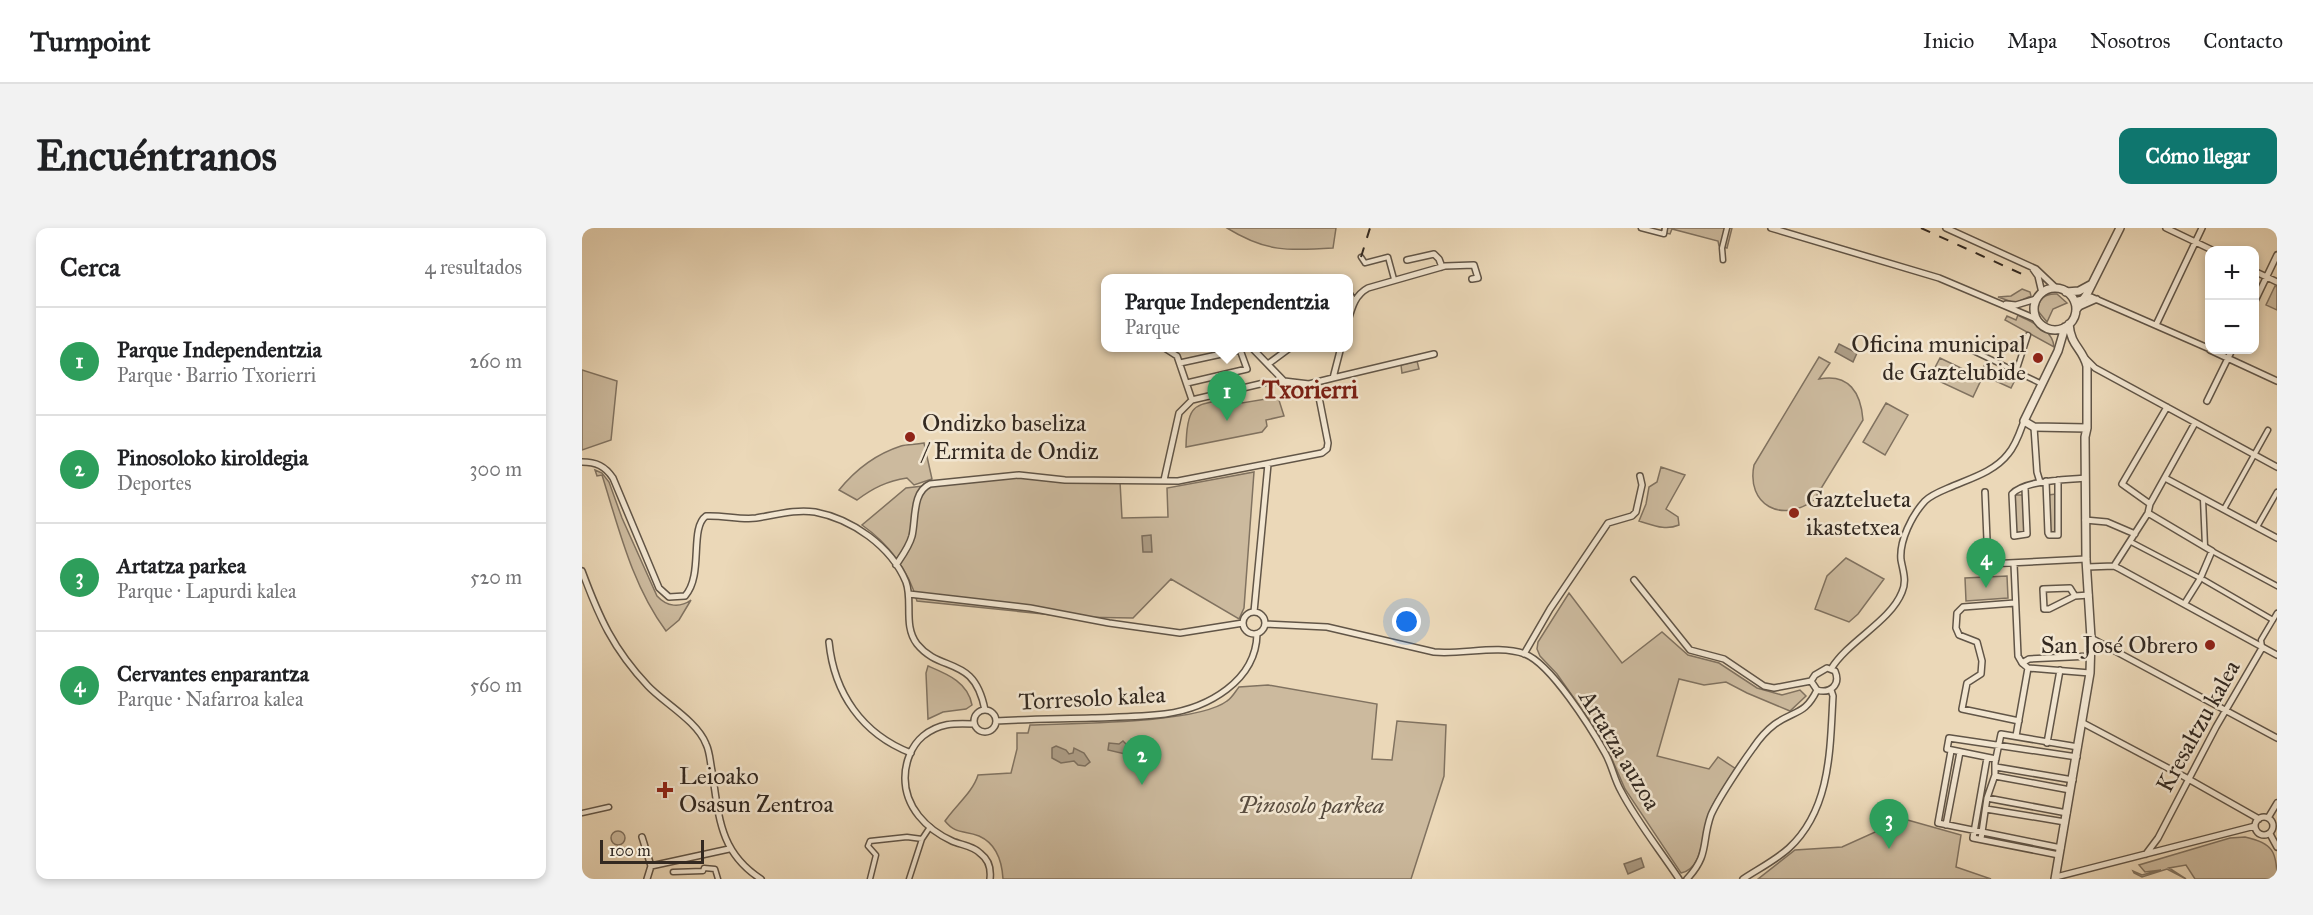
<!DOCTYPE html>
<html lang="es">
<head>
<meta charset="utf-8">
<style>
	:root { --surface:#fff; --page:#f2f2f2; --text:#202124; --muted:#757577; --line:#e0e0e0; --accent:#0f766e }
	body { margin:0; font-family:"IM FELL Great Primer",serif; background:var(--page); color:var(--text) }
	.controls { position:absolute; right:18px; top:18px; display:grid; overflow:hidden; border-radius:12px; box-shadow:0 3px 9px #0003 }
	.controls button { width:54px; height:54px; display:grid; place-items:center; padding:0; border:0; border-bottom:2px solid var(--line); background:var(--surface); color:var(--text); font:30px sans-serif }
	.scale { position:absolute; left:18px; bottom:15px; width:104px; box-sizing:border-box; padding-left:6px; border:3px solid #332921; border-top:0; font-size:16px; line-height:21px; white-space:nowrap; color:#332921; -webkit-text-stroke:4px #f2e6d1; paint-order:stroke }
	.you { position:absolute; left:825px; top:394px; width:21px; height:21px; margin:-15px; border:4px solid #fff; border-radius:50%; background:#1a73e8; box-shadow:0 0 0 9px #1a73e833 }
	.badge { display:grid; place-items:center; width:39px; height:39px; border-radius:50%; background:var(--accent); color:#fff; font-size:20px; font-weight:700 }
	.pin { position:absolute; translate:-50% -50px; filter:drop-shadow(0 2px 3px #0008) }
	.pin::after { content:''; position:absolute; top:32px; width:21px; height:18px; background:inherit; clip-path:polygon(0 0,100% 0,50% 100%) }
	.popup { position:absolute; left:519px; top:46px; width:252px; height:78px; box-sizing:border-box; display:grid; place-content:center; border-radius:12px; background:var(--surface); filter:drop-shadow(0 2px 4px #0005); font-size:20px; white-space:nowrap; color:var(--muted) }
	.popup b { font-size:22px; color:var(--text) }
	.popup::after { content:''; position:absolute; left:50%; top:100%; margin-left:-12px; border:12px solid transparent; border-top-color:var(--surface) }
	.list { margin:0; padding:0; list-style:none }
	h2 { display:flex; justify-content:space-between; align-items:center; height:78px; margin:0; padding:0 24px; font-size:26px }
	h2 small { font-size:20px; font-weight:400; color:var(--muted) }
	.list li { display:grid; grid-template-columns:39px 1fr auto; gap:18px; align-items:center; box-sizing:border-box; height:108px; padding:0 24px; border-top:2px solid var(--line) }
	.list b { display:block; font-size:22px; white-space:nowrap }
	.list p { margin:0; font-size:20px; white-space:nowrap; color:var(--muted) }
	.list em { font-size:20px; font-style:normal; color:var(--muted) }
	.map { position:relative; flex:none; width:1695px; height:651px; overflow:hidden; border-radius:12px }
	header { display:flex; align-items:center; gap:36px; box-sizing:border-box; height:84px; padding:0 30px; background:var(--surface); border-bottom:2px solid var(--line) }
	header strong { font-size:28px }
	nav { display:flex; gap:33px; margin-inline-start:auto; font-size:21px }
	.intro { display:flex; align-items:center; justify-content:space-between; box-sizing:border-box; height:144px; padding:0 36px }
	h1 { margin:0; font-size:42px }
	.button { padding:15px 27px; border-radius:12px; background:var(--accent); color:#fff; font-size:21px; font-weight:700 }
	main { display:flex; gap:36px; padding:0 36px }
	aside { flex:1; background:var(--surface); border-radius:12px; box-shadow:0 3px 9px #0003 }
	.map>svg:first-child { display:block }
	.green { fill:#ccba9e; stroke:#807260; stroke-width:1.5 }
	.water { fill:#ac9c85; stroke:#7c6e5d; stroke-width:1.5 }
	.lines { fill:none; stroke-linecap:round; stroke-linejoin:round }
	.pedestrian-casing { stroke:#615547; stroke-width:7 }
	.minor-casing { stroke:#615547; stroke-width:8 }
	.tertiary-casing { stroke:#615547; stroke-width:10 }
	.pedestrian { stroke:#f2e6d1; stroke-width:4 }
	.minor { stroke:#f2e6d1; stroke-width:5 }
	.tertiary { stroke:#f2e6d1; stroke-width:7 }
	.rail { stroke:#332921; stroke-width:2; stroke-dasharray:10 10; stroke-linecap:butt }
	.poi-dot { fill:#8f2418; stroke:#f2e6d1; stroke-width:2 }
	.labels { text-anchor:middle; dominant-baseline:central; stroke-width:5; stroke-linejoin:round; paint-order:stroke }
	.poi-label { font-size:24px; fill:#332921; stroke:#f2e6d1; text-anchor:start }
	.street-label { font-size:24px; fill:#332921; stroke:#f2e6d1 }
	.park-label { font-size:24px; font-style:italic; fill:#594d40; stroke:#f2e6d1 }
	.neighbourhood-label { font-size:26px; font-weight:bold; fill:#7a1f14; stroke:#f2e6d1 }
</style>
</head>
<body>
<header>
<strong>Turnpoint</strong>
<nav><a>Inicio</a><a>Mapa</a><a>Nosotros</a><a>Contacto</a></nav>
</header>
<div class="intro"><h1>Encuéntranos</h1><a class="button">Cómo llegar</a></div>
<main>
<aside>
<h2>Cerca<small>4 resultados</small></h2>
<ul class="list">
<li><span class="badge" style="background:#2e9e5b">1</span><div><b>Parque Independentzia</b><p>Parque · Barrio Txorierri</p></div><em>260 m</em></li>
<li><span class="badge" style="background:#2e9e5b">2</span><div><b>Pinosoloko kiroldegia</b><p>Deportes</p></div><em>300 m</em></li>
<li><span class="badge" style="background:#2e9e5b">3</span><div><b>Artatza parkea</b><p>Parque · Lapurdi kalea</p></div><em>520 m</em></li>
<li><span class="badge" style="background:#2e9e5b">4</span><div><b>Cervantes enparantza</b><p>Parque · Nafarroa kalea</p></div><em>560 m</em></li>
</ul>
</aside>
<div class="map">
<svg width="1695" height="651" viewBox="0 0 1695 651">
	<rect width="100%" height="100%" fill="#ebd8b8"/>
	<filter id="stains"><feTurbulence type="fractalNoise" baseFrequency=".00333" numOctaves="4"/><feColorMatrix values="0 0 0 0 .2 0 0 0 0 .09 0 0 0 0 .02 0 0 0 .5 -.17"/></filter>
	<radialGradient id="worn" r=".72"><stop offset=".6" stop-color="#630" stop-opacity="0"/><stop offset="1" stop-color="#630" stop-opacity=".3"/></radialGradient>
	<path class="green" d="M645 0H754L751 20C706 23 684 24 645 0Z
		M1080 0H1150L1145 20 1137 18 1136 13 1090 1 1088 6 1079 4Z
		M1693 58 1695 59V82L1684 77Z
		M1440 61 1448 64 1449 68 1433 75 1416 69 1429 68Z
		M1475 66 1485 75 1471 81 1465 94 1456 83C1456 71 1463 65 1475 66Z
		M1436 87C1450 95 1471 101 1472 119L1423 92 1425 88 1434 92Z
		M1237 129 1248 135 1237 151C1267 145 1279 165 1281 192L1232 272C1200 296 1164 277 1172 237Z
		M1358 130 1400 150 1391 169 1348 149Z
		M835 133 837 141 820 145 819 137Z
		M1403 136 1434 150 1429 160 1398 146Z
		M0 142 35 153 29 212 0 222Z
		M658 167 660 175 696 169 702 188 684 192 685 198 680 204 604 219C605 167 616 180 658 167Z
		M1304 175 1326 187 1303 227 1281 214Z
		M342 215 350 251 332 257 325 250C305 253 291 260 275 272L257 262C274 241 294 226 319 218 326 216 333 217 342 215Z
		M1079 239 1103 247 1084 281 1096 289 1097 297C1083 303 1071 297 1057 293L1064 276 1067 259 1075 254Z
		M13 242 20 245 27 254 40 290 75 368C85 379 98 380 109 372L97 392 84 403C50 357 37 301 20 247L15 248Z
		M672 244 662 380 657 391 589 351 551 390 491 389 335 373C326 341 307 316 280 297L324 260 437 247 538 254 540 290 586 289 585 260Z
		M1474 266 1475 305H1468L1466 267Z
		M1432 267H1441L1442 305H1433Z
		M1264 330 1302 351 1276 386 1267 394 1233 381 1245 348Z
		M1425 348 1426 370 1384 373 1383 350Z
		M987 365 1040 435 1080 404 1106 427 1137 435 1175 460 1200 467 1218 462 1224 468 1208 483 1165 465 1144 454 1122 457 1097 451 1075 528 1127 541 1136 529 1154 541C1145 555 1133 569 1127 585 1119 603 1123 640 1099 645L1043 561 1026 522 1008 493 975 446 958 428 955 421 956 414Z
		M346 438C365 446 386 454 390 477L384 481 361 484 346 491 344 445Z
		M686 457 795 476 790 531 810 532 815 493 864 497 862 548 829 651H421C420 633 415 616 397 608 383 602 374 607 363 593 373 578 391 564 396 547L429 545 435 521V505H446L448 497C489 495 615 496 645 473 650 470 653 464 657 459Z
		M1322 591 1379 607 1374 639 1409 651H1176L1213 622 1260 619Z
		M29 610a7 7 0 1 1 14 0a7 7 0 1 1-14 0Z
		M1663 609C1691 615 1695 624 1695 651H1613L1604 637 1587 640 1604 651 1585 641 1560 649 1552 645 1551 643 1560 647 1579 642 1563 644 1557 637 1648 610Z"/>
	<path class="water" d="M1257 116 1275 125 1271 134 1253 124Z
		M569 307 570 324H561L560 308Z
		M541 513 548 520 543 526 526 522 527 515 537 516Z
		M474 518 484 522 487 526 491 525 492 520 502 525 508 534 503 538 496 537 492 533 479 535 470 530V520Z
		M1059 630 1062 639 1046 646 1042 636Z"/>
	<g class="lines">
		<g class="pedestrian-casing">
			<path id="pedestrian" d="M1059 0 1082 6 1083 0
				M779 29 783 35
				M1141 32 1140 20 1145 0
				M783 35 806 29 812 51
				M1381 118 1460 156
				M1434 144 1446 107
				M1621 271 1623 318
				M1642 281 1686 202
				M1675 299 1695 264
				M1549 314 1616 349
				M1630 323 1695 358
				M1622 352 1691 392
				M1680 419 1679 412 1695 385
				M0 585 27 579
				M91 644 121 643 122 640 133 641 136 651
				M288 651 294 627 286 618 288 613 325 609 340 611
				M327 651 340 611 348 599"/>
		</g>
		<g class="minor-casing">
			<path id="minor" d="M1189 0 1357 50 1454 91
				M1364 0 1454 41 1474 60
				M1584 0 1630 22
				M825 32 852 26 857 31 860 39
				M1451 41 1456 48 1460 65
				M1672 43 1695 54
				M766 63 772 74
				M1492 73 1509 69 1628 121
				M1672 75 1695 27
				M1424 76 1434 77 1454 71
				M1497 79 1515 71
				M766 93C770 79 773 67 786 60L863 38 892 37 896 50 890 51
				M1574 97 1620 0
				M581 119 595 128 610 172
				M669 119 702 153
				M1628 122 1695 153
				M1504 131 1513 140 1695 239
				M598 135 658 122
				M686 136 709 119
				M751 150 852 126
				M605 155 665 141 657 119
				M1625 173 1650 122
				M1452 199 1455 244 1458 254
				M0 234C14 234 23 238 31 250L77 360 87 369 103 368C122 347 107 300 124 288 141 287 158 292 174 290 194 287 213 281 233 284 270 291 309 318 324 354 331 373 321 398 335 416 359 446 392 426 403 482
				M1583 250 1695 310
				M582 252 597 185 610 172 682 155 702 153 727 156 751 150 759 119
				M1464 253 1466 305 1467 307H1476V252
				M1443 260 1445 306 1432 308 1430 266C1443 252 1484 252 1503 250
				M1403 264 1406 336 1504 331
				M1568 276 1540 256 1585 179
				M1566 285 1630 323 1618 351 1603 375
				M1503 292 1525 294 1553 306
				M1432 336 1436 428 1440 435
				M314 337C320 328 327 319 330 308 334 291 330 264 348 256L437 247 483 252 596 253 740 225 745 221 746 215 734 154
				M1532 338 1566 285 1568 276 1613 195
				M1505 339 1532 338 1538 341 1695 427
				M0 343C17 389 31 421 66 458 82 475 115 493 124 516 128 524 128 534 130 543 137 588 137 624 179 651
				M1052 352 1108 422 1142 431 1182 458 1192 460 1229 453
				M327 366 448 380 527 395 598 405 661 395
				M1493 368 1488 360 1461 361 1462 381H1467L1493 368 1507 367
				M1433 375 1381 379 1375 385 1374 400 1377 407 1395 414 1400 433 1399 446 1385 455 1380 481 1437 493
				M661 395a11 11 0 1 1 22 0a11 11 0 1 1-22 0Z
				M672 384 686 236
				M684 396 745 399 852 424C881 427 916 416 943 426 969 436 1009 500 1023 525 1030 537 1032 551 1039 563 1055 594 1078 622 1097 651
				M1509 410 1695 510
				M247 414C252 465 280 506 329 525
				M942 426 968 381 1026 295 1050 288 1054 284 1060 257 1058 248
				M1245 440 1253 443C1259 457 1248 466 1235 462L1229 453 1233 447Z
				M1249 441C1267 412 1308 394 1320 364 1325 353 1321 343 1319 332 1317 313 1330 287 1343 273 1350 266 1362 262 1371 258 1390 250 1413 243 1426 226 1434 217 1438 204 1442 193
				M1508 445 1446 440 1440 435 1447 431 1509 428
				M392 493a11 11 0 1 1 22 0a11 11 0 1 1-22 0Z
				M414 493C446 491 478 491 510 490 535 489 559 489 583 486 626 480 674 453 675 406
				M1501 495 1601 548 1677 591
				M392 496C372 495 357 495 341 508 329 518 323 535 323 550 323 579 344 601 370 613 379 617 392 618 399 626 407 632 409 642 408 651
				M1434 508 1446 440
				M1465 515 1478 442
				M1369 523 1356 595 1479 620
				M1405 530 1391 610 1477 627
				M1414 531 1365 521 1367 510 1495 529
				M1414 539 1491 552
				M1413 548 1488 562
				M1405 570 1485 585
				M1404 581 1483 594
				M1673 598a9 9 0 1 1 18 0a9 9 0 1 1-18 0Z
				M1686 590 1695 575
				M1364 597 1378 524
				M1688 606 1695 619
				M60 609 69 638 65 651
				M1399 611 1405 570 1413 547V535L1419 506 1496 519
				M1564 626 1576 610 1634 499 1680 420
				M69 638 147 621
				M1474 649 1673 598
				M1105 651C1128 626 1119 615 1129 587 1136 571 1160 535 1171 520 1177 511 1185 502 1193 496 1213 482 1223 487 1235 462
				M1161 651C1176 641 1194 632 1207 620 1249 581 1248 521 1251 468L1249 462"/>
		</g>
		<g class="tertiary-casing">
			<path id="tertiary" d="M1452 81a21 21 0 1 1 42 0a21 21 0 1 1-42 0Z
				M1484 64 1497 63 1510 56
				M1494 82 1505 66 1538 0
				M1483 99 1476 123 1442 193 1452 199 1505 200V138C1500 119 1489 119 1487 96
				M1473 651 1508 445 1509 410 1504 331 1503 209 1505 200"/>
		</g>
		<use href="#pedestrian" class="pedestrian"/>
		<use href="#minor" class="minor"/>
		<use href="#tertiary" class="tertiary"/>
		<path class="rail" d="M1339 0 1442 47
			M779 29 788 0"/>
	</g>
	<g class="poi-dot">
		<circle cx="1456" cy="130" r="6"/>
		<circle cx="328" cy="209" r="6"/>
		<circle cx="1212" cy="285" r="6"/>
		<circle cx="1628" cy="417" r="6"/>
		<path d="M80 553h6v6h6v6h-6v6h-6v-6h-6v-6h6z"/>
	</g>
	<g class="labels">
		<g class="poi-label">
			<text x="1444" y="116" text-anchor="end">Oficina municipal<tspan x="1444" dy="28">de Gaztelubide</tspan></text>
			<text x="340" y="195">Ondizko baseliza<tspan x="340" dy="28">/ Ermita de Ondiz</tspan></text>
			<text x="1224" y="271">Gaztelueta<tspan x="1224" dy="28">ikastetxea</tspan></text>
			<text x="1616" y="417" text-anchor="end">San José Obrero</text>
			<text x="97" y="548">Leioako<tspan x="97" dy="28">Osasun Zentroa</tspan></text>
		</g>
		<g class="street-label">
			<text transform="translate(510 470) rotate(-3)">Torresolo kalea</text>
			<text transform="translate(1616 498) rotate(-61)">Kresaltzu kalea</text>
			<text transform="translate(1038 522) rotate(59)">Artatza auzoa</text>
		</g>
		<g class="park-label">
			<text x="729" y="577">Pinosolo parkea</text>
		</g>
		<g class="neighbourhood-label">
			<text x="728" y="161">Txorierri</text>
		</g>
	</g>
	<rect width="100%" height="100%" filter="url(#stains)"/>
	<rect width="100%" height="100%" fill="url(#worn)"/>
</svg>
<div class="controls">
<button>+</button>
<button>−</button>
</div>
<div class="scale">100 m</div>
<div class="you"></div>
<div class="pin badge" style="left:645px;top:193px;background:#2e9e5b">1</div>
<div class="popup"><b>Parque Independentzia</b>Parque</div>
<div class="pin badge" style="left:560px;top:557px;background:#2e9e5b">2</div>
<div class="pin badge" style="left:1307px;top:621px;background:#2e9e5b">3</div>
<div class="pin badge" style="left:1404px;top:360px;background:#2e9e5b">4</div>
</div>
</main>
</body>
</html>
